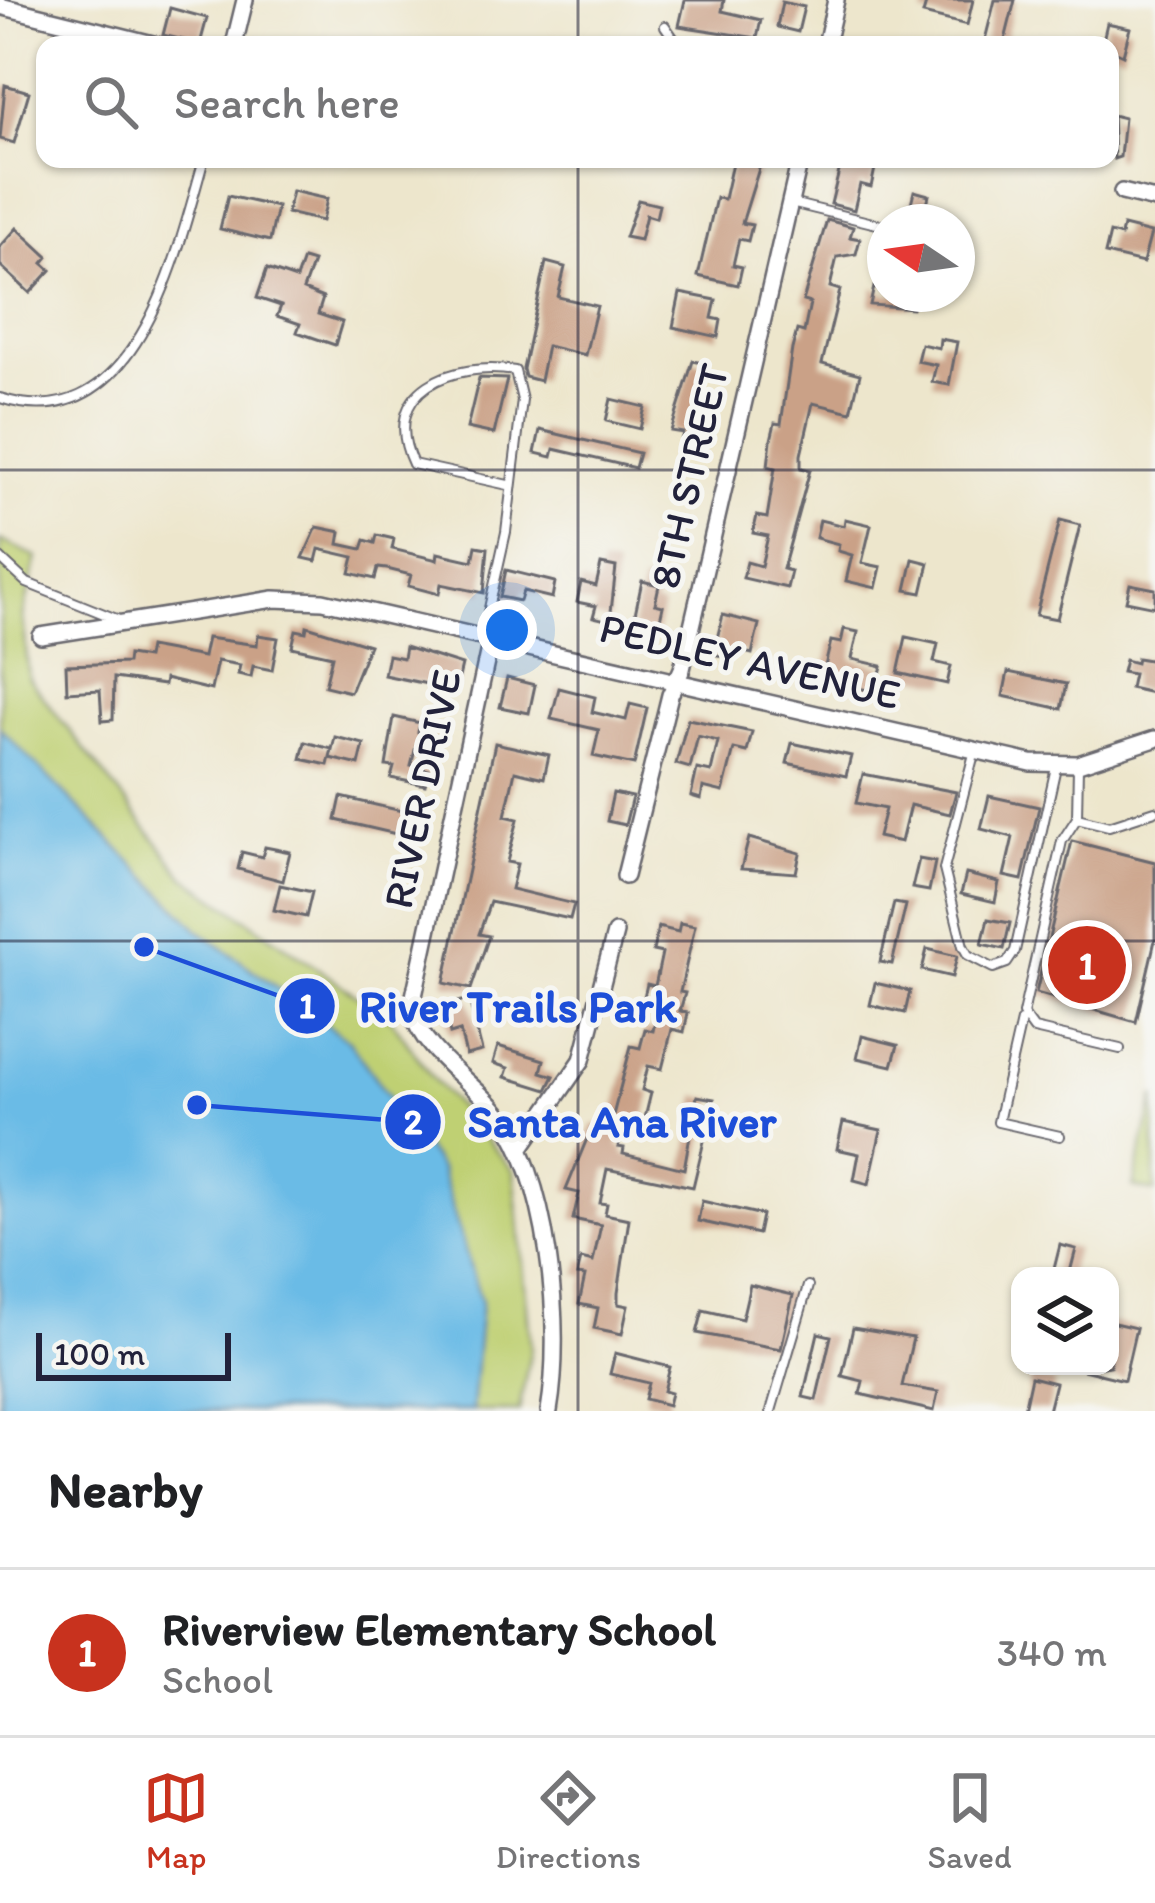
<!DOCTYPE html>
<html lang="en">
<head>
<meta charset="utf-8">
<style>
	:root { --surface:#fff; --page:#f6f6f6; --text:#202124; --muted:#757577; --line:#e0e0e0; --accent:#c8321e }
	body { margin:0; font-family:Itim,sans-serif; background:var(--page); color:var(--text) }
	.controls { position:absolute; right:36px; bottom:36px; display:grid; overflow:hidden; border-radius:24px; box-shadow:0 3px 9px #0004 }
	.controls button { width:108px; height:108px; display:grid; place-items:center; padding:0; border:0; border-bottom:3px solid var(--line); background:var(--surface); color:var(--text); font:60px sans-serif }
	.compass { position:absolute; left:867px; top:204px; width:108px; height:108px; border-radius:50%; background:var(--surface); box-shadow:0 3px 9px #0004; rotate:283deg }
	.scale { position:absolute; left:36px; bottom:30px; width:195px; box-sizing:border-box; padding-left:12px; border:6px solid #22223b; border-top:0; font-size:33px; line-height:42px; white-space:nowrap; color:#22223b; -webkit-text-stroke:9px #f6f6f2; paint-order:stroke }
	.you { position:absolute; left:507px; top:630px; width:42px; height:42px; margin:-30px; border:9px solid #fff; border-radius:50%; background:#1a73e8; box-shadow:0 0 0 18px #1a73e833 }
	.badge { display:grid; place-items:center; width:78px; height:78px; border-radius:50%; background:var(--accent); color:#fff; font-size:39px; font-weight:700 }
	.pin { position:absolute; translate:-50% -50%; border:6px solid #fff; box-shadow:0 3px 12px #0006 }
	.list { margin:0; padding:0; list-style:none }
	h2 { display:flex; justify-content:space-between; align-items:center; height:156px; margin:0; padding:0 48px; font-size:51px }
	h2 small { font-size:39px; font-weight:400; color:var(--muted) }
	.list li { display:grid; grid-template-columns:78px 1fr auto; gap:36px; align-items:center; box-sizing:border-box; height:168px; padding:0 48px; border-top:3px solid var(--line) }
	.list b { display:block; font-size:45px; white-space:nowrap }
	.list p { margin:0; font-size:39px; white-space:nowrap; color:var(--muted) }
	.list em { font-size:39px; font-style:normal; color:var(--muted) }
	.icon { flex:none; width:66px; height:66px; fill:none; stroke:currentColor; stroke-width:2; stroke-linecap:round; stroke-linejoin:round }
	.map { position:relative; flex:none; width:1155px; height:1411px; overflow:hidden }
	.search { position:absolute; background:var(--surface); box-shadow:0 3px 9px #0004; left:36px; right:36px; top:36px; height:132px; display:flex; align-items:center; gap:30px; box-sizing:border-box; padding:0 42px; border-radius:24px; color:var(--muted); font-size:45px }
	.sheet { height:324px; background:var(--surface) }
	nav { display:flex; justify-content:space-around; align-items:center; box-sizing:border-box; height:168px; border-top:3px solid var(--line); background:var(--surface); font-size:33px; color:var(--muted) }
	nav a { display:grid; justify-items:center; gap:6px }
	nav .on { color:var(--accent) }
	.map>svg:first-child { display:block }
	.green { fill:#bfd073; stroke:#707957; stroke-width:3 }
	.water { fill:#6bbbe6; stroke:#466e90; stroke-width:3 }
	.building { fill:#caa187 }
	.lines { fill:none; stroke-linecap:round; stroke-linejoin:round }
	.lane-casing { stroke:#69676e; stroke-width:12 }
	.street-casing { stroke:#69676e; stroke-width:20 }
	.lane { stroke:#fff; stroke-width:8 }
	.street { stroke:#fff; stroke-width:15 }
	.grid { fill:none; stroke:#22223b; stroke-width:3; stroke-opacity:0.55 }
	.labels { text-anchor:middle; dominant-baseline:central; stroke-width:10; stroke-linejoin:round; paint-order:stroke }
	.street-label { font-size:42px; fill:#22223b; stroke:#f6f6f2 }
	.leader { fill:none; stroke:#1d4ed8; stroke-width:4.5 }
	.callout-dot { fill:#1d4ed8; stroke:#f6f6f2; stroke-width:4.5 }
	.mark-label { font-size:36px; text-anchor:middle; font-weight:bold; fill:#fff }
	.callout-label { font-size:45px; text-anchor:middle; font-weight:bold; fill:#1d4ed8; stroke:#f6f6f2; stroke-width:10; stroke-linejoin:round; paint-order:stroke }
</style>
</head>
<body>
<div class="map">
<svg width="1155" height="1411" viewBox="0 0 1155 1411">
	<rect width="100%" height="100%" fill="#f6f6f2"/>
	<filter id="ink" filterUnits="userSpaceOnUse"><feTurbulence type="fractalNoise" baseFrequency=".00833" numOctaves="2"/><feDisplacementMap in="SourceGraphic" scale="24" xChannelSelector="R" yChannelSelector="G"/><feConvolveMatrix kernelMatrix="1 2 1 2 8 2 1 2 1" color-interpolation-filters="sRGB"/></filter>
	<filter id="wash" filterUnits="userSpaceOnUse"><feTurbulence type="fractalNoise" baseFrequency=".004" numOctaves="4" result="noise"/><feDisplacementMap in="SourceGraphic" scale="48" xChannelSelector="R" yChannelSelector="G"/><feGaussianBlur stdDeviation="2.7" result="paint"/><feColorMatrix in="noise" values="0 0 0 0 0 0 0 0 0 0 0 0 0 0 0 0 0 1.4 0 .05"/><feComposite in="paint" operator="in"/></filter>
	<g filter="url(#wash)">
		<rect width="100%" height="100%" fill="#ede6cc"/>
		<path class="green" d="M0 540 37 557 23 617 29 679 184 876 391 1019 431 1076 514 1171 531 1348 519 1411H0Z
			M1155 1095V1192L1133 1187Z"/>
		<path class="water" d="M0 728 201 932 349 1041 440 1169 481 1302 472 1411H0Z"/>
		<g id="blocks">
			<path class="building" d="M685 0H724L722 11 761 20 757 38 679 26Z
				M927 0H973L967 25 923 14Z
				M995 0H1015L1004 44 985 40Z
				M782 2 804 7 798 32 777 27Z
				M170 8 207 18 200 44 163 35Z
				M1107 23 1130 28 1123 55 1102 45Z
				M5 85 29 92 14 143 0 139Z
				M1112 115 1124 118 1120 157 1114 159Z
				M733 159 761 162 742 223 752 225 748 241 739 239 733 265 742 267 738 285 698 276 716 198 724 199Z
				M842 159H877L871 187 860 184 854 210 831 204Z
				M292 191 327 199 322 221 287 213Z
				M914 191 929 195 923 222 907 220Z
				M228 196 277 207 270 241 220 229Z
				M638 200 659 205 656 218 646 215 640 240 625 237Z
				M827 220 853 227 850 237 860 239 856 254 837 257 830 287 840 290 822 364 860 374 851 412 813 403 801 455V468L810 470 783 569 791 571 787 588 743 578 747 562 761 566 768 536 753 533 757 516 767 518 775 468 768 466 771 440 775 423 781 424 792 349 797 330 804 332 810 303 803 301Z
				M1123 226 1151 233 1143 263 1105 254 1110 233 1121 236Z
				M17 228 48 257 43 263 51 270 30 293 0 265V247Z
				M303 259 313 262 303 290 323 298 318 314 342 322 335 345 297 332 300 324 277 316 281 306 257 298 267 269 296 279Z
				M546 262 565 267 558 297 597 306 585 355 547 346 540 381 525 377 523 369Z
				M874 287 885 294H915L912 308 870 305Z
				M680 293 716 300 712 318 721 320 718 337 673 327Z
				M940 339 957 342 949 385 932 382 936 365 917 361 921 344 939 348Z
				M693 361 707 364 695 417 708 420 702 446 681 441 683 433 671 431Z
				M479 378 507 379 494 434 467 428Z
				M611 399 645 407 640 429 606 421Z
				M540 430 639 453 635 468 554 449 552 457 535 453Z
				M845 519 871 525 862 563 881 567 876 588 846 581 852 555 838 551 839 544 816 538 820 520 844 526Z
				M1060 520 1080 525 1057 619 1036 615Z
				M317 527 341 532 339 544 362 549 365 540 375 543 377 535 394 539 392 549 437 560 438 553 473 561 476 546 488 548 484 593 441 584 439 594 408 586 411 575 387 569 378 568 375 579 350 573 354 557 319 549 316 561 303 558Z
				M913 559 929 563 922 593 906 590Z
				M601 564 616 567 610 621 593 617 596 606 577 602 581 582 596 586Z
				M506 570 555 582 552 598 523 591 520 601 500 597Z
				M642 581 659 585 655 604 663 606 657 633 632 628Z
				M1130 584 1155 589V607L1126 601Z
				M723 615 759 624 752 654 732 649 730 658 713 654Z
				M307 626 369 645 350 692 325 686 332 656 292 647 296 630 306 632Z
				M844 629 858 632 852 659 882 666 875 692 822 679 831 641 841 643Z
				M258 635 278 638 272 670 253 666 251 677 238 674 240 665 217 661 211 690 165 679 164 685 114 678 113 720 102 721 100 690 67 692 66 665 127 663 128 655 147 658 149 647 203 657 207 638 257 645Z
				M906 637 938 644 934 662 951 666 947 684 898 673Z
				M405 647 462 665 456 690 384 675 388 655 403 658Z
				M1137 658 1155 661 1152 693 1130 688 1133 674 1122 672 1125 660 1136 663Z
				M1008 672 1066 684 1061 709 1003 696Z
				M507 678 535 685 529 713 500 707Z
				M559 688 595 697 592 712 626 720 630 704 647 708 634 765 593 756 599 730 551 719Z
				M394 717 420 723 418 732 435 736 431 750 416 746 411 766 429 770 425 785 391 778 394 767 386 766Z
				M688 719 752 732 747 752 734 749 723 792 703 787 701 799 691 796 697 769 711 772 718 741 698 736 690 768 676 764Z
				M335 737 364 744 359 765 330 758Z
				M305 742 332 749 328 765 301 759Z
				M495 743 549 755 544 778 515 771 505 816 518 819 507 862 517 864 511 889 574 904 570 919 490 902 479 934 489 936 471 989 444 983Z
				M792 743 851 756 846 776 787 763Z
				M863 774 956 792 950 814 910 805 901 842 878 837 885 809 856 803Z
				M613 793 632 797 625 825 607 821Z
				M989 796 1039 807 1022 880 1004 876 1013 837 981 829Z
				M341 797 415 814 409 837 336 820Z
				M749 838 800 853 796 873 741 869Z
				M1072 841 1155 862V940L1136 1022 1036 993Z
				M265 847 290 852 283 881 238 869 242 852 262 857Z
				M919 859 935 862 929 891 912 888Z
				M966 874 999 882 995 902 961 894Z
				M280 885 312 892 306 917 274 910Z
				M894 903 906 905 892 964 880 962Z
				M988 919 1010 923 1004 949 982 944Z
				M680 923 695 926 680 992 685 993 680 1011 688 1013 684 1032 672 1029 662 1069 648 1066 642 1090 651 1093 643 1126 625 1121 618 1147 624 1148 623 1154 684 1169 697 1096 714 1099 693 1187 607 1169 600 1203 607 1204 605 1214 629 1219 618 1293V1304L628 1306 622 1334 594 1328 598 1308 579 1304 585 1276 577 1275 581 1259 593 1262 601 1225 573 1219 579 1193 566 1190 593 1124 610 1127 631 1046 640 1048 645 1029 653 1031 659 1005 643 1001 647 984 655 986 662 953 653 951 658 927 678 932Z
				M927 949 957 956 952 977 922 970Z
				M875 983 910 991 905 1013 870 1005Z
				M469 999 482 1051 466 1055 460 1031 450 1034 443 1006Z
				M862 1036 898 1045 892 1066 857 1058Z
				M498 1046 544 1060 541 1072 554 1076 547 1090 505 1077 508 1068 493 1063Z
				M843 1122 881 1130 869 1184 854 1180 859 1154 837 1149Z
				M702 1201 762 1215 758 1234 698 1221Z
				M1060 1245 1076 1249 1069 1276 1053 1273Z
				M750 1285 793 1295 781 1349 697 1333 703 1310 742 1319Z
				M1110 1322 1136 1328 1124 1380 1083 1370 1110 1366Z
				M853 1328 913 1338 902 1386 938 1392 934 1411 860 1394 863 1381 842 1376Z
				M818 1333 831 1336 816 1400 803 1397Z
				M615 1353 670 1367 664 1391 671 1393 668 1405 645 1399 649 1383 610 1374Z
				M1031 1377 1055 1383 1048 1411 1024 1409Z"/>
		</g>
	</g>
	<g filter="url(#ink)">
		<use href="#blocks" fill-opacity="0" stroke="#69676e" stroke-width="3"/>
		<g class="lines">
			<g class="lane-casing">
				<path id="lane" d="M665 26 676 42 688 45
					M791 203 885 226
					M0 398C138 442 177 252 204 159
					M0 558 27 583 119 620
					M483 635 506 532 522 400 515 371C454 361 378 389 413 464L508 485
					M975 750 944 869 963 946 968 955 993 968 1007 963 1015 951 1056 767
					M1078 766 1077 818 1109 826 1155 811
					M1077 818 1062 841 1023 1014 1034 1029 1120 1049
					M1021 1021 998 1122 1060 1136
					M771 1411 808 1286"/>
			</g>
			<g class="street-casing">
				<path id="street" d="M0 6 157 45
					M234 45 245 0
					M826 45 836 0
					M1122 192 1155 200
					M41 636 274 599 323 601 1031 763 1078 764 1155 739
					M491 639 411 1010C422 1050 467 1078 494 1108 550 1170 563 1330 549 1411
					M625 876 670 695 682 669 800 159
					M522 1146 582 1060 615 933"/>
			</g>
			<use href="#lane" class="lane"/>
			<use href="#street" class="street"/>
		</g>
	</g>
	<path class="grid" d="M578 0V45M578 159V1411M0 470H1155M0 941H1155"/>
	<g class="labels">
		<g class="street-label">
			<text transform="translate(689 476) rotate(-77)">8TH STREET</text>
			<text transform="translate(750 661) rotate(13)">PEDLEY AVENUE</text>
			<text transform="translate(422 789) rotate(-78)">RIVER DRIVE</text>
		</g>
	</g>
	<path class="leader" d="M144 947L307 1006M197 1105L413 1122"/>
	<g class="callout-dot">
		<circle cx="144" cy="947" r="12"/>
		<circle cx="197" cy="1105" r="12"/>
		<circle cx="307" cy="1006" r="30"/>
		<circle cx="413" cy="1122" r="30"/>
	</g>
	<g class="mark-label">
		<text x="307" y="1018">1</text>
		<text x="413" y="1134">2</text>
	</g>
	<g class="callout-label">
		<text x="518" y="1022">River Trails Park</text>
		<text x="622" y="1137">Santa Ana River</text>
	</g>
</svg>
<div class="controls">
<button><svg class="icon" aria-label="layers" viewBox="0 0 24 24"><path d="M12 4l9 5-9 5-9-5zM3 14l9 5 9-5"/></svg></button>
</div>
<svg class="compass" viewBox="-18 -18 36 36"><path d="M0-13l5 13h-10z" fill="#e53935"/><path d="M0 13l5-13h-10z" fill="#757577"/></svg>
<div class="scale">100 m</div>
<div class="you"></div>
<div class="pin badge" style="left:1087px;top:965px">1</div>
<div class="search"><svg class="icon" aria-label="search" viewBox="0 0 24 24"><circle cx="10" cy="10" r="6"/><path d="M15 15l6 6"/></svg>Search here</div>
</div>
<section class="sheet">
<h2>Nearby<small></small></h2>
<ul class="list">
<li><span class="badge">1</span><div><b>Riverview Elementary School</b><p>School</p></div><em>340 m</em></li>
</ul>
</section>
<nav>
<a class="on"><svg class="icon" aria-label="map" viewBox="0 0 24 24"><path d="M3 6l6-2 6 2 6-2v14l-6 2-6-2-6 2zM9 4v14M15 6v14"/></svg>Map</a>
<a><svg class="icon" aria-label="directions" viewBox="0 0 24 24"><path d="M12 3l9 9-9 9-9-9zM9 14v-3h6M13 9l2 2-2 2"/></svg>Directions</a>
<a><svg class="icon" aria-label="saved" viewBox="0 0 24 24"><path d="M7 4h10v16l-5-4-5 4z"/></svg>Saved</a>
</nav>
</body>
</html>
